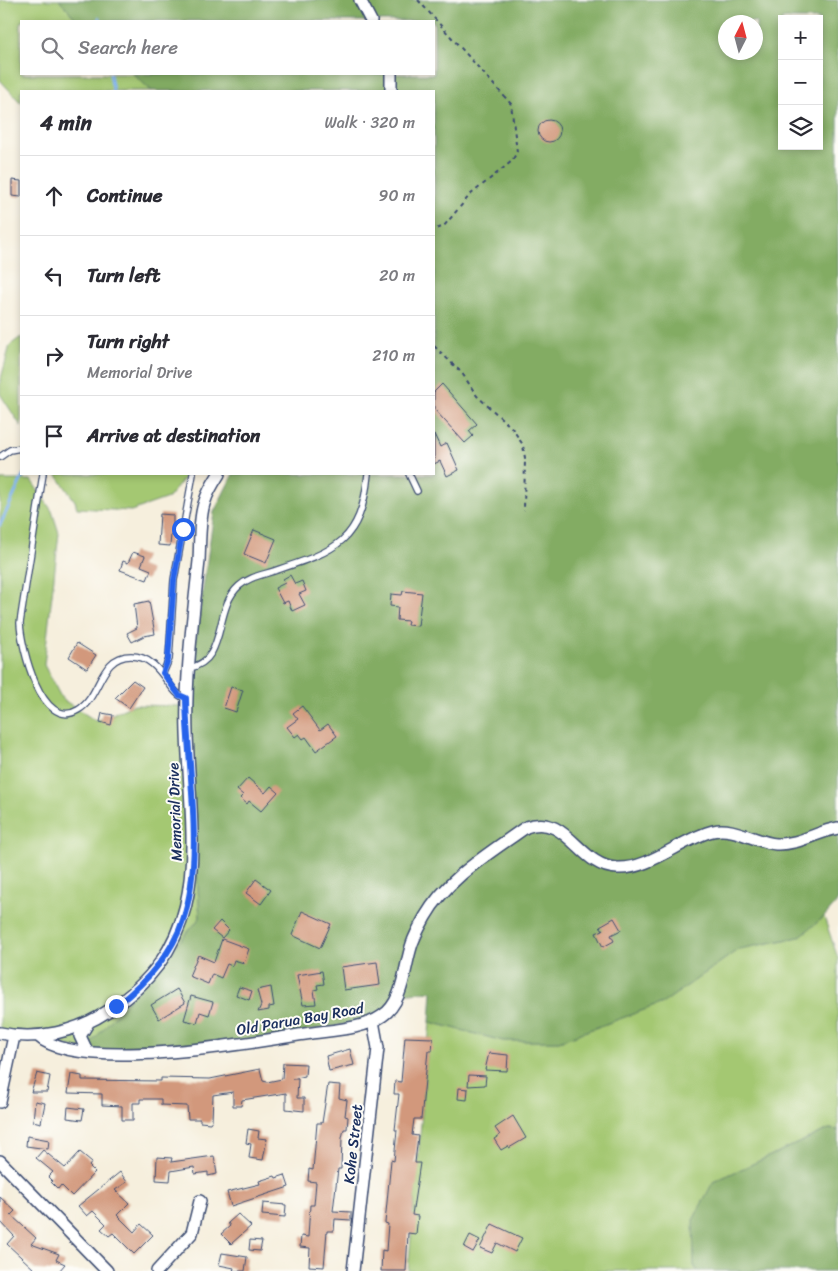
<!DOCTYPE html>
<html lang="en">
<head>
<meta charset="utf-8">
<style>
	:root { --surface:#fff; --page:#f7f7f7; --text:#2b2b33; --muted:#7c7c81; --line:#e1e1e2 }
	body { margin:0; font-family:Sriracha,sans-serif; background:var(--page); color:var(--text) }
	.controls { position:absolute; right:15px; top:15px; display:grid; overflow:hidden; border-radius:0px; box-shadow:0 2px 8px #0003 }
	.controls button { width:45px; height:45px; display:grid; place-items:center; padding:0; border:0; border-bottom:1px solid var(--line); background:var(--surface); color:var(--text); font:25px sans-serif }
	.compass { position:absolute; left:718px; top:15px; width:45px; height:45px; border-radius:50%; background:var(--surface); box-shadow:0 2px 8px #0003; rotate:6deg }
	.stop { position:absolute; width:15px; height:15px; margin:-11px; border:4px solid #2563eb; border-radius:50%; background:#fff }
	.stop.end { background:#2563eb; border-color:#fff; box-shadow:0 1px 5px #0008 }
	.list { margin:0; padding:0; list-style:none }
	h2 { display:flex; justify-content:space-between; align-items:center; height:65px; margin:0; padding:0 20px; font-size:21px }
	h2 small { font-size:16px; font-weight:400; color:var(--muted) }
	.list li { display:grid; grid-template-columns:32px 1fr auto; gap:15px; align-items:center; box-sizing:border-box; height:80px; padding:0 20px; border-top:1px solid var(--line) }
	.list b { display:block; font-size:19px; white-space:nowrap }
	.list p { margin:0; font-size:16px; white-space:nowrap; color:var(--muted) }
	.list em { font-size:16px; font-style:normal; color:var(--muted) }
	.icon { flex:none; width:28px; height:28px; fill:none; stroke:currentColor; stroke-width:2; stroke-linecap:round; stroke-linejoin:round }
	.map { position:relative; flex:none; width:838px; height:1271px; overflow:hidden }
	.search { position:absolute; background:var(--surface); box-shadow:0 2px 8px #0003; left:20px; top:20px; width:415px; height:55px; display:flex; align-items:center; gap:12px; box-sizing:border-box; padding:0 18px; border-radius:0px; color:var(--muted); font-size:19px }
	.panel { position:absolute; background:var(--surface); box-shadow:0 2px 8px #0003; left:20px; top:90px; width:415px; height:385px; border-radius:0px }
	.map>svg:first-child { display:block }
	.green { fill:#a4c872; stroke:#607c68 }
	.forest { fill:#83ac64; stroke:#4f6e61; fill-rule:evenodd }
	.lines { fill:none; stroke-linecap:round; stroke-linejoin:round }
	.stream { stroke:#85b6f1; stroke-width:3 }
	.building { fill:#d2987c }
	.service-casing { stroke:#3c4c71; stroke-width:8 }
	.minor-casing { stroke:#3c4c71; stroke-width:14 }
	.path { stroke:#3c4c71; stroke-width:2; stroke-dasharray:4 4; stroke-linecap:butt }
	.service { stroke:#fff; stroke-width:5.5 }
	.minor { stroke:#fff; stroke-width:11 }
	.route { stroke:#2563eb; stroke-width:6 }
	.labels { text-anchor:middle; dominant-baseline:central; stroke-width:4; stroke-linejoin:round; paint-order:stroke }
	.street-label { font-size:15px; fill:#1b2f5e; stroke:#fdfcf7 }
</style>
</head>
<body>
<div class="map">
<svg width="838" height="1271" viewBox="0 0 838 1271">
	<rect width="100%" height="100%" fill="#fdfcf7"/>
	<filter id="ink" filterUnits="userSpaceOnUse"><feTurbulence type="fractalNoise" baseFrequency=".02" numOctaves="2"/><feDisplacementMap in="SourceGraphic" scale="10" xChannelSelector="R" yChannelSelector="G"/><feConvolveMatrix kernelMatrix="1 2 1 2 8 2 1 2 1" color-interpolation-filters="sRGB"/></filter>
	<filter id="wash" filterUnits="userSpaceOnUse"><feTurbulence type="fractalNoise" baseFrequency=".0096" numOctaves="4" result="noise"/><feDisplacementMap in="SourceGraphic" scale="20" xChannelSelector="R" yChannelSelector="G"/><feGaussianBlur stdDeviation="1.12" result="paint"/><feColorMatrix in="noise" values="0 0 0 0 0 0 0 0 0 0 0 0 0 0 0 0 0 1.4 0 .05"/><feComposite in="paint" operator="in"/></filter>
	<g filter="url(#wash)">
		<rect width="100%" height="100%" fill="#f6efdd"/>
		<path class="green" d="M0 0H59L78 21H21V74H133L152 91H21V103L0 80Z
			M21 337V426L0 394V382L10 345Z
			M56 474H188L168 498 131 511 77 508 75 501Z
			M0 480H31L52 511 59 533 44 665 62 699 96 721 133 705 186 706 200 918 85 1050 0 1033Z
			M824 917 838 958V1130L829 1129 713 1182 694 1266 698 1271H408L430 1022 503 1041H559L663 1003 739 949 799 937Z"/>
		<path class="forest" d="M59 0H838V901L824 917 799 937 739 949 663 1003 559 1041H503L430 1022 432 991 399 994 377 1019 192 1051 85 1050 200 918 186 706 214 512 233 474H434V91H152L133 74H434V21H78ZM782 19H819V146H782ZM726 22H756V52H726Z
			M829 1129 838 1130V1271H698L694 1266 693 1220 713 1182Z"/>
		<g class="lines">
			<path class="stream" d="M99 18 100 21
				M110 74 113 91
				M0 525 24 474"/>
		</g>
		<g id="blocks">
			<path class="building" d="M538 131a11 11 0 1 1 22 0a11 11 0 1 1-22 0Z
				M12 180 21 181V197L12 196Z
				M442 384 477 424 469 431 473 436 465 443 434 409V392Z
				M434 434 440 447 447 443 459 470 447 476 440 461 434 464Z
				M160 514 173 515V525H179L177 536 171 535 170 546 158 545Z
				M254 530 276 539 266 563 244 554Z
				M133 552 145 556 141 566 151 570 147 580 120 570 123 561 128 563Z
				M290 575 295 584 302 581 306 591 299 594 305 605 292 611 288 601 283 603 275 588 285 583 283 579Z
				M403 591 422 593 418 626 407 625 408 621 397 620 398 607 390 606 391 594 402 595Z
				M149 601 155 634 144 636 132 642 127 633 137 628 134 604Z
				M77 643 96 655 87 669 69 657Z
				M133 680 143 687 129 708 115 698Z
				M231 687 243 690 236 712 224 708Z
				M302 706 320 730 328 724 337 736 316 751 306 737 303 739 299 734 295 737 287 727 298 719 293 713Z
				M102 713 113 715 111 725 100 722Z
				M248 778 265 793 271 786 278 792 261 811 249 801 247 804 240 798 243 795 237 790Z
				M256 879 271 890 261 904 246 893Z
				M302 911 331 924 320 948 292 935Z
				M614 918 621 930 611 935 614 941 603 947 596 933 603 930 600 926Z
				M220 921 229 930 222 938 212 930Z
				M222 939 249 949 244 963 234 960 232 966 227 964 221 978 212 974 208 984 189 976 198 955 214 962Z
				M377 962 380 985 344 990 341 967Z
				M322 971 324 984 317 985 318 989 314 990 316 1004 303 1005 297 975Z
				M239 987 252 991 249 1000 236 995Z
				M271 987 274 1006 269 1007V1010L258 1012 261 1005 257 990Z
				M177 989 185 1003 159 1019 151 1005Z
				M191 996 213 1002 209 1015 200 1012 197 1023 184 1020Z
				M405 1037 433 1038 432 1051H428L421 1119H414L412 1135 418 1136 415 1163H420L412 1215 418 1216 416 1234 408 1233 406 1271H381L382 1250 386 1251 388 1224 385 1223 391 1160 394 1161 397 1130H395L399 1094H394L395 1081 401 1082Z
				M350 1049 354 1065 329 1071 326 1056Z
				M489 1053 508 1055 507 1071 485 1070Z
				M283 1063 306 1064 305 1076 292 1079H298L297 1098H304V1111L286 1109V1093L242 1100 241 1106H233V1092L213 1095 212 1120 210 1123 200 1122V1119H188L187 1106 161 1105V1099H140V1103H133V1120H122V1106L102 1105V1094L68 1093 71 1074 82 1076V1080L161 1081V1078L210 1079 260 1069 263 1081 267 1082 282 1079Z
				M37 1073 50 1076 47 1092H31Z
				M469 1075 486 1076 485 1085 468 1086Z
				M328 1084 340 1085 339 1098 347 1100 345 1116 348 1117 347 1129H344L342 1138 341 1169H338L333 1211 351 1212V1220L335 1219 334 1231H327L324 1267 309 1266 310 1248 300 1247 301 1236 308 1237 310 1205H314L316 1182 308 1181 309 1169 313 1170 317 1123H322Z
				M459 1088 468 1089 467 1100 458 1099Z
				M35 1101 45 1103 41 1123 33 1121Z
				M68 1107 84 1109 82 1120 67 1118Z
				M513 1116 526 1138 509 1148 508 1146 501 1150 494 1139 500 1135 495 1128Z
				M248 1129 259 1131 258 1138 267 1139 263 1160 249 1158 251 1144 246 1143Z
				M27 1136 49 1140 48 1149 26 1146Z
				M43 1150 65 1168 80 1152 92 1162 89 1166 95 1172 72 1196 61 1185 58 1189 51 1182 52 1181 48 1177 53 1172 36 1158Z
				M214 1156 217 1174 208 1176V1172L195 1174 194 1167 171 1171 170 1181 156 1180 157 1157 172 1158 171 1162Z
				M120 1172 127 1182 115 1190 129 1203 117 1215 134 1232 141 1224 153 1235 134 1254 113 1233 109 1236 101 1229 106 1224 93 1211 87 1216 78 1206Z
				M285 1175 289 1187 231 1206 227 1192 260 1184 259 1181 275 1176 276 1178Z
				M0 1197 15 1211 11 1215 36 1238 31 1244 59 1254 56 1260 65 1264 59 1271 35 1270 7 1244 14 1236 0 1221Z
				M263 1203 286 1205 285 1217 262 1215Z
				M238 1214 251 1226 231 1244 221 1234 230 1226 228 1223Z
				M492 1224 522 1238 515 1252 497 1243 492 1253 480 1248Z
				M470 1235 480 1240 473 1252 464 1247Z
				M250 1240 262 1241 260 1251 249 1250Z
				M222 1253 247 1257 245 1271H233L234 1268 219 1265Z"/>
		</g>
	</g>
	<g filter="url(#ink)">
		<use href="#blocks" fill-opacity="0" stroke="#3c4c71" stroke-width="1"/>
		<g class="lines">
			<g class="service-casing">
				<path id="service" d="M0 457 10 450 21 448
					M43 474 20 623C21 646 41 732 78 710 101 697 99 656 131 656 162 656 168 695 186 698
					M409 474 417 491
					M189 668C228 661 213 609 239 586 249 577 262 575 274 571 334 551 361 544 368 474
					M163 673 169 659 174 580 193 474"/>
			</g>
			<g class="minor-casing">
				<path id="minor" d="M360 0 371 21
					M391 91V74
					M0 1033C37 1041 77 1032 108 1011 215 942 191 842 187 734 185 677 193 618 199 561 200 544 199 516 205 501 208 491 214 482 219 474
					M38 1036C78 1073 251 1043 305 1034 329 1030 362 1030 382 1016 404 1002 404 967 412 944 415 935 420 926 425 917 447 878 490 853 526 827 567 812 579 867 617 868 649 870 683 838 713 831 734 826 755 842 776 844 799 845 816 832 838 828
					M87 1051 80 1036 88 1023
					M0 1102 14 1036
					M0 1161 107 1271
					M157 1271 192 1233 200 1201
					M353 1271 378 1048 373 1021"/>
			</g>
			<path class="path" d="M418 0 511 104 517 152 512 161 470 195 444 226 434 230
				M434 346 462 373 477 396 512 428 523 445 525 458 524 511"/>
			<use href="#service" class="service"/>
			<use href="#minor" class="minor"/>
		</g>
	</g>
	<g class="lines" filter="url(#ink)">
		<path class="route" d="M116 1006C144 984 172 954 183 920 205 855 187 766 186 698L179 695 163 673 168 660 174 580 183 529"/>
	</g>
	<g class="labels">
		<g class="street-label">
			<text transform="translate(175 812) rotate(-92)">Memorial Drive</text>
			<text transform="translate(300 1019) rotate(-10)">Old Parua Bay Road</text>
			<text transform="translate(353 1144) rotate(-84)">Kohe Street</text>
		</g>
	</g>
</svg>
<div class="controls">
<button>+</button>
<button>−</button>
<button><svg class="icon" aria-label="layers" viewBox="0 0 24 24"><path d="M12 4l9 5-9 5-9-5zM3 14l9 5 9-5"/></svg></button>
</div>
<svg class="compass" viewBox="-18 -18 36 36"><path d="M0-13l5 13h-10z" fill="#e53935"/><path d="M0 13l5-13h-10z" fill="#7c7c81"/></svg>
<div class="stop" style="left:183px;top:529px"></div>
<div class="stop end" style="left:116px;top:1006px"></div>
<div class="search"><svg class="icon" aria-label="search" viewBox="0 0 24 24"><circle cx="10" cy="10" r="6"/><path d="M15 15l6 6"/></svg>Search here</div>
<section class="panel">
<h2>4 min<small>Walk · 320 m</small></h2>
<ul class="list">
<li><svg class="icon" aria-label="ahead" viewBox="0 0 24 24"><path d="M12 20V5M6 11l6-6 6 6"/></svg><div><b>Continue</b></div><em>90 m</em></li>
<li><svg class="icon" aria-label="left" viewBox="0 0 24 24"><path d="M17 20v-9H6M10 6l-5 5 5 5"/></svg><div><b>Turn left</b></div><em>20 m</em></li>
<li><svg class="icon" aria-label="right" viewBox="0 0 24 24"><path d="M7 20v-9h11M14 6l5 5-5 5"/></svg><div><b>Turn right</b><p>Memorial Drive</p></div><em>210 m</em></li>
<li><svg class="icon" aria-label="arrive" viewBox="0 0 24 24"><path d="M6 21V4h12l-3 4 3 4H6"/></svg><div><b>Arrive at destination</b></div></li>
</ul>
</section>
</div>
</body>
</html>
